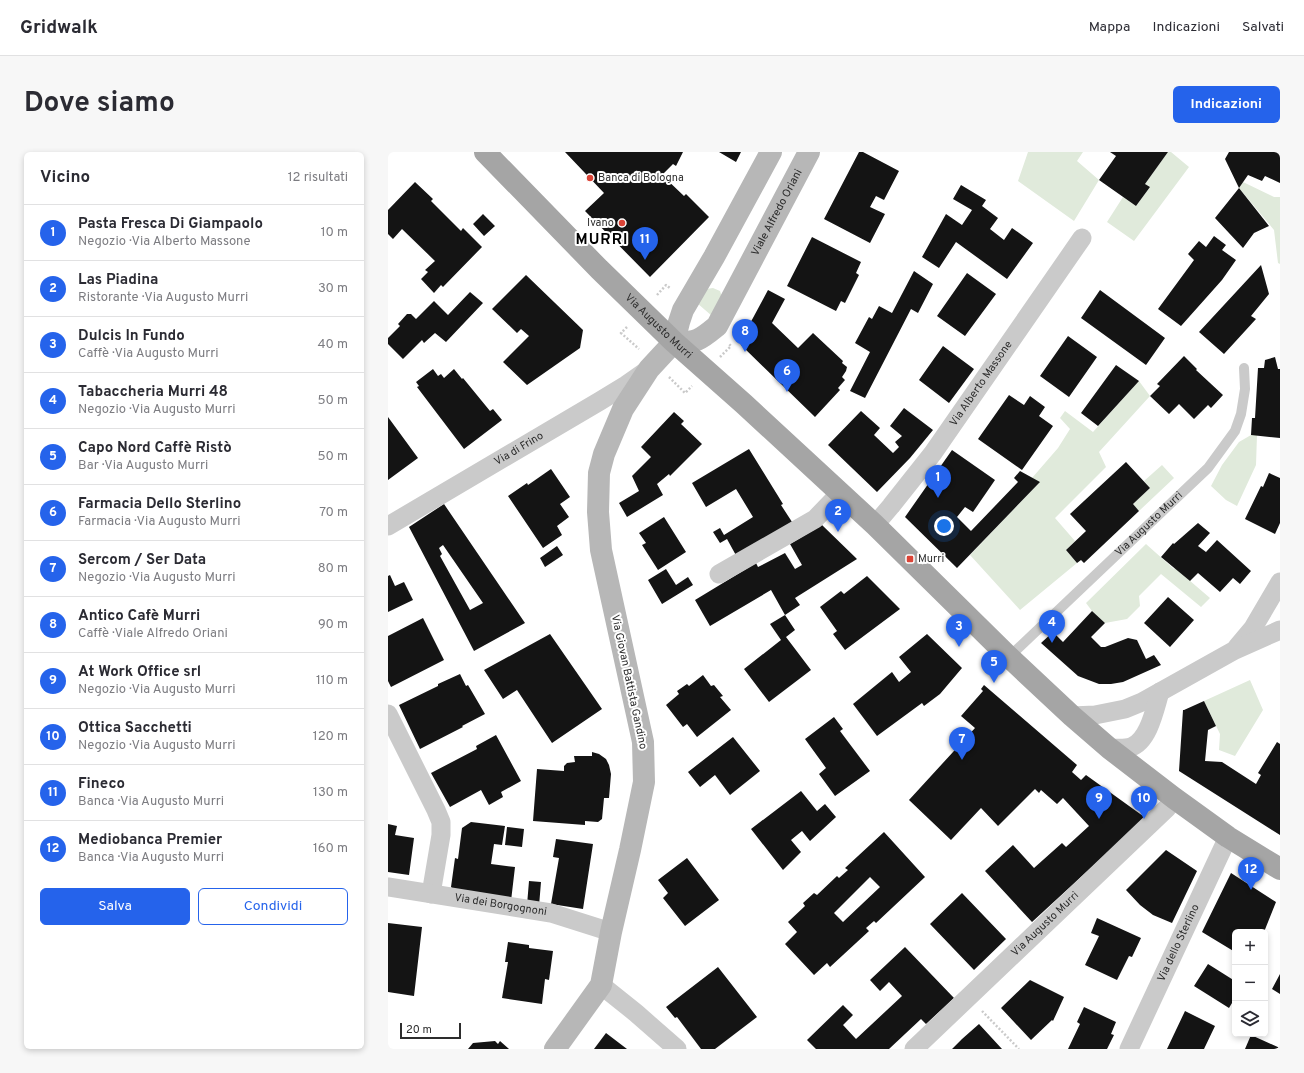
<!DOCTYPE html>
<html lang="it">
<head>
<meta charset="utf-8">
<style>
	:root { --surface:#fff; --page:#f7f7f7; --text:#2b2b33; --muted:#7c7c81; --line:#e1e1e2; --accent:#2563eb }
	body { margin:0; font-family:Overpass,sans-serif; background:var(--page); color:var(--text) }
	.controls { position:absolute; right:12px; bottom:12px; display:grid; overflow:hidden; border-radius:6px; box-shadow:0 2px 6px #0003 }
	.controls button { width:36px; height:36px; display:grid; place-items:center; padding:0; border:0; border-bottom:1px solid var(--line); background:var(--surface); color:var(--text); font:20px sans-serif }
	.scale { position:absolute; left:12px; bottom:10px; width:61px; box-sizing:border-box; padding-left:4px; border:2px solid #2d2d2d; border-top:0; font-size:11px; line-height:14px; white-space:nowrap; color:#2d2d2d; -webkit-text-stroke:3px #fff; paint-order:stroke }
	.you { position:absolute; left:556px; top:374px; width:14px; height:14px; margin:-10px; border:3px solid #fff; border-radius:50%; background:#1a73e8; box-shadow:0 0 0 6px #1a73e833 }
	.badge { display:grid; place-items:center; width:26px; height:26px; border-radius:50%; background:var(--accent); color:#fff; font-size:13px; font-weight:700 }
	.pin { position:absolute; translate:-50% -33px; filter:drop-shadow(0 1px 2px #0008) }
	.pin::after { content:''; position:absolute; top:21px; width:14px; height:12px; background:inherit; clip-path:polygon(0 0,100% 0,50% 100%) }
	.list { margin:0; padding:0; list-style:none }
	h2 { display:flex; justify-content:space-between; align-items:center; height:52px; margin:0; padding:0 16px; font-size:17px }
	h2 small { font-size:13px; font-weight:400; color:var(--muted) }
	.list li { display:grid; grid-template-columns:26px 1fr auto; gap:12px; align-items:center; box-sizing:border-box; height:56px; padding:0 16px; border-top:1px solid var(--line) }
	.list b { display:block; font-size:15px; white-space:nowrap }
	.list p { margin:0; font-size:13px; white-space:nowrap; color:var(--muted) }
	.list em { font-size:13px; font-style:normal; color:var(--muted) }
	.actions { display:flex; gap:8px; padding:12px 16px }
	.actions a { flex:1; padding:9px 0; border:1px solid var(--accent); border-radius:6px; text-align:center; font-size:14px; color:var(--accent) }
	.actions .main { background:var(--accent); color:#fff }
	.icon { flex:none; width:22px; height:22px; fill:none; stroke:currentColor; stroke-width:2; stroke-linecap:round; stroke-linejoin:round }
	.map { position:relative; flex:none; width:892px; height:897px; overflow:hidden; border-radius:6px }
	header { display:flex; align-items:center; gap:24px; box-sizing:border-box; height:56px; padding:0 20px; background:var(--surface); border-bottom:1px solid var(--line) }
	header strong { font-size:19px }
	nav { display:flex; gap:22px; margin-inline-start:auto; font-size:14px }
	.intro { display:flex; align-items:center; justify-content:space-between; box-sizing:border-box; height:96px; padding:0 24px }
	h1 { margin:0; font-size:28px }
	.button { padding:10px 18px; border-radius:6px; background:var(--accent); color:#fff; font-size:14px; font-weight:700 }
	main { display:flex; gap:24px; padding:0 24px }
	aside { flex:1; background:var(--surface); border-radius:6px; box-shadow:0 2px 6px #0003 }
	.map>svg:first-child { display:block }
	.green { fill:#e0eadb }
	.building { fill:#141414; fill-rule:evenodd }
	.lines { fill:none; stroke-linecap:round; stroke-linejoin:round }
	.path { stroke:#cacaca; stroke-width:2.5; stroke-dasharray:2 2; stroke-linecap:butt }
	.lane { stroke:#cacaca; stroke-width:10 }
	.street { stroke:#cacaca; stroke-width:19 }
	.secondary { stroke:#b7b7b7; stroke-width:22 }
	.primary { stroke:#a5a5a5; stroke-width:22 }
	.poi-dot { fill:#db4437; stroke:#fff; stroke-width:1.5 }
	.labels { text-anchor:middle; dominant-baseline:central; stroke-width:4; stroke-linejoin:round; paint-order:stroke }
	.poi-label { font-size:11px; fill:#2d2d2d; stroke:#fff; text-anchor:start }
	.street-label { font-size:11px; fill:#2d2d2d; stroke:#fff }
	.district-label { font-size:15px; font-weight:bold; letter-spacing:1px; fill:#000; stroke:#fff }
</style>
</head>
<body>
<header>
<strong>Gridwalk</strong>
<nav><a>Mappa</a><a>Indicazioni</a><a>Salvati</a></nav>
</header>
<div class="intro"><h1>Dove siamo</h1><a class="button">Indicazioni</a></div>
<main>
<aside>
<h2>Vicino<small>12 risultati</small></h2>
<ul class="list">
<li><span class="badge">1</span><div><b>Pasta Fresca Di Giampaolo</b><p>Negozio · Via Alberto Massone</p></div><em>10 m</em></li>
<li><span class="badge">2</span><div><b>Las Piadina</b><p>Ristorante · Via Augusto Murri</p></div><em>30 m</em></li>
<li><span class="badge">3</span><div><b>Dulcis In Fundo</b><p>Caffè · Via Augusto Murri</p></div><em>40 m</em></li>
<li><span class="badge">4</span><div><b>Tabaccheria Murri 48</b><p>Negozio · Via Augusto Murri</p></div><em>50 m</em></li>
<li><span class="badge">5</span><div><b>Capo Nord Caffè Ristò</b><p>Bar · Via Augusto Murri</p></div><em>50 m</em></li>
<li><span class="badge">6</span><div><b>Farmacia Dello Sterlino</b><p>Farmacia · Via Augusto Murri</p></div><em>70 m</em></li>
<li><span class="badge">7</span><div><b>Sercom / Ser Data</b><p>Negozio · Via Augusto Murri</p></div><em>80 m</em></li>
<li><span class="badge">8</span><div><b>Antico Cafè Murri</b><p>Caffè · Viale Alfredo Oriani</p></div><em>90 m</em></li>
<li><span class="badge">9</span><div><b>At Work Office srl</b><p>Negozio · Via Augusto Murri</p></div><em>110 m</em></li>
<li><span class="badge">10</span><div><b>Ottica Sacchetti</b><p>Negozio · Via Augusto Murri</p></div><em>120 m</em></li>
<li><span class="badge">11</span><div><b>Fineco</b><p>Banca · Via Augusto Murri</p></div><em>130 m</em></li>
<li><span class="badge">12</span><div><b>Mediobanca Premier</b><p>Banca · Via Augusto Murri</p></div><em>160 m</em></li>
</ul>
<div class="actions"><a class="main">Salva</a><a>Condividi</a></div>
</aside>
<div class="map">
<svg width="892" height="897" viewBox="0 0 892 897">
	<rect width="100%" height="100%" fill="#fff"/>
	<path class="green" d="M640 0H695L689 9 711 28 686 69 630 29Z
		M780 0H783L801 15 746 89 719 70 735 45 748 54 762 35 757 32Z
		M855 30 886 45H892V112L890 111 886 78 851 36Z
		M325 136 332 139 334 145 324 164 309 151 318 137Z
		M751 229 762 244 711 300 718 315 667 366 687 389 678 398 689 411 632 458 582 403 651 331 644 326 670 296 682 277 672 266 677 259 705 280Z
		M863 283H869L868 313 849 354 838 348 823 334 834 313 851 290Z
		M774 313 786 326 751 359 745 352 762 336 756 329Z
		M758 392 786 417 787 416 822 446 813 455 773 422 751 444 752 454 739 467 717 471 704 459 698 451Z
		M862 528 875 558 847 604 831 598 832 582 816 549Z"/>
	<path class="building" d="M177 0H295L288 14 285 12 274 23 296 44 298 42 321 65 262 125 197 59 216 41Z
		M331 0H353L348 10Z
		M471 0H475L511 19 496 48 488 44 482 55 497 62 482 91 436 67Z
		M722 0H780L757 32 762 35 748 54 711 28 728 4Z
		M841 0H892V31L877 24 874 29 860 23 851 36 837 7Z
		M27 30 45 47 43 49 73 79 75 76 94 95 55 135 53 133 46 141 33 127 40 120 37 118 47 109 14 77 5 87 0 82V58Z
		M573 33 598 48 594 54 610 66 602 77 616 88 624 76 645 91 619 127 568 90 551 116 534 105 558 62 574 73 584 58 565 47Z
		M851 36 881 74 866 81 855 96 827 66Z
		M95 62 107 74 96 84 85 72Z
		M826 84 838 93 834 98 848 108 834 128 793 174 770 157 806 108 800 102 811 89 818 95Z
		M424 85 473 110 468 121 471 123 457 151 453 149 448 159 399 134Z
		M873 113 881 142 863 164 868 167 836 202 811 180Z
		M526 119 545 132 530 161 523 157 477 246 462 239 482 200 467 191 481 165 484 167 491 154 504 161Z
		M579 121 608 142 577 184 549 164Z
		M138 123 195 178 192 196 139 233 115 210 141 184 133 177 129 181 104 157Z
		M380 138 397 147 384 171 410 196 425 181 455 209 454 211 459 215 458 219 454 225 457 228 450 236 452 238 427 265 353 193 352 190Z
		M712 138 777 186 758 213 693 166Z
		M82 140 95 151 58 190 47 181 36 191 34 188 15 207 0 192V186L12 174 10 172 19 162H23L28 167 46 149 60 163Z
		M680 184 709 205 681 245 652 224Z
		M555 194 586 217 561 251 531 228Z
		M796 204 809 217 808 218 835 243 823 256 820 253 806 267 791 252 781 262 762 244 772 234 769 232Z
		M887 205 890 217H892V286L863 283 864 266H867L870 216H876L877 208Z
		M728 213 751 229 710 274 693 261Z
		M45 217 50 224 53 222 56 226 66 217 74 227 75 226 102 259 105 257 114 268 76 297 29 235 31 234 28 230Z
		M621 243 636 253 642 244 657 255 651 264 665 274 634 318 590 287Z
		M516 256 545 278 522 306 489 340 440 293 473 259 492 276 486 283 505 301 511 295 507 290 514 284 502 274Z
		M286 260 296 269 293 272 314 292 282 324 281 322 269 332 275 343 239 365 231 351 251 339 244 324 263 305 253 295Z
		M0 265 30 306 0 328Z
		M361 297 395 352 393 353 406 373 350 407 339 387 332 391 325 380 332 376 336 383 365 365 348 337 318 355 304 331Z
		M564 298 607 328 585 360 577 355 569 365 583 379 630 330 626 326 632 319 652 330 569 416 517 365Z
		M738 310 762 336 745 352 751 359 696 411 693 408 689 411 678 398 698 379 682 362Z
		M163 317 182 345 172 352 181 365 169 374 174 383 155 396 120 344 139 331 140 333Z
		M881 321 892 326V371L887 382 857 367 873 334 875 335Z
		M56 352 137 471 86 499 21 375ZM55 393 95 451 82 458 52 404 54 402 51 396Z
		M276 365 298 400 270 418 254 393 258 391 251 381Z
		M810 371 822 381 810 394 818 400 829 388 863 419 852 432 845 426 832 440 810 421 802 429 773 405 785 391 786 392Z
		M434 373 469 407 407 446 412 453 397 463 383 438 322 474 307 448 368 411 370 415 397 401 407 417 414 413 402 392Z
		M169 394 175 403 157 415 152 406Z
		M278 417 288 433 300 425 305 433 274 452 260 428Z
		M2 423 7 434 16 430 25 448 0 460V424Z
		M479 424 512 457 457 498 445 482 449 479 432 455 453 439 456 442Z
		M780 445 806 468 782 495 756 471Z
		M704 459 717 471 703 485 713 495H717L740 486 749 488 758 507 766 503 773 513 735 530 723 532H711L690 524 653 491 665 480 675 490Z
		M397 463 407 478 398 485 423 518 381 550 356 517 393 488 382 472Z
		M35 466 56 508 3 535 0 529V484Z
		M162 482 214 557 164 591 129 538 115 547 96 518Z
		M539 482 574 516 552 542 536 554 534 551 489 584 465 552 504 520 511 530 523 520 511 505Z
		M72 522 78 534 80 533 97 562 74 574 75 575 32 597 11 553 50 534V532Z
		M315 523 323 534 326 533 335 544 332 545 343 558 309 585 299 572 295 575 278 553 291 542 289 539 299 532 301 534Z
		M596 533 689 613 684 620 693 628 698 623 755 664V668L644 770 597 719 625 693 646 716 674 691 678 695 701 674 675 646 669 652 653 638 651 641 647 637 610 674 593 656 563 688 521 648 587 576 573 564 595 539 593 537Z
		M816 549 828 574 820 578 817 609 834 610 868 632 873 623 870 621 889 590 892 592V683L791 619 795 558H796Z
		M446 565 455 577 452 579 482 619 447 644 431 622 438 616 417 587Z
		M108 583 133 629 113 640 115 645 101 653 93 638 62 655 43 621 89 597 88 594Z
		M345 585 372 619 342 643 327 623 312 635 300 620Z
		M204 600 211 602 218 607 221 613 223 622 221 646H216L214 667 210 670 197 669V673L145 669 149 617 176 619V614L179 611 187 610 186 604H204Z
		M413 639 429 659 437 652 448 665 422 689 414 679 403 688 413 700 395 718 363 677Z
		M83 670 117 674 114 693 106 692 103 712 127 715 123 749 68 741 63 735 67 706 70 707 74 676Z
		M0 672 9 674 7 683 26 686 21 723 0 720Z
		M119 675 136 677 134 695 117 693Z
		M496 680 537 725 488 771 486 769 478 776 481 779 442 815 439 811 426 823 397 792 409 780 400 770 417 754 415 751 426 741 429 743 449 724 451 726 460 718 457 716ZM482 725 492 735 455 770 446 761Z
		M168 687 205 692 195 757 163 752 171 706 165 705Z
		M778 698 809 719 784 771 765 763 752 753 738 738Z
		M299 706 331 748 297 774 275 746 280 741 270 728Z
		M843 721 888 750 876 780H847V800L814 780Z
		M141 729 153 730 151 754 139 753Z
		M574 741 618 787 586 818 542 772Z
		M709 766 753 786 744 805 741 804 729 828 697 813 711 784 703 781Z
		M0 771 34 775 26 844 0 840Z
		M120 790 141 793V796L165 799 161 828 157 827 154 852 114 846 120 810H117Z
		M517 795 566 846 538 872 533 867 501 897H428L419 888 455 853 465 863 455 873 468 887 514 844 501 830 492 839 482 828Z
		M820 812 847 829V846L841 856 806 834Z
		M330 815 369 865 327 897H313L289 865 287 866 278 855Z
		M892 822V842L884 837Z
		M642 828 676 845 665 869 664 868 643 888 613 856Z
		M696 855 728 870 723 882 726 883 719 897H680L692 872 689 870Z
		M797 859 827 874 816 897H779Z
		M591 872 614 897H564L574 887Z
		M218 881 239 897H206Z
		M863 883 892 896V897H857Z
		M107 889 110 892 112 889 121 897H80L85 891Z"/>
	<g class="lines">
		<path class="path" d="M269 143 278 133 283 137
			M239 175 233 181 251 197
			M332 205 343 194 340 191
			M281 225 297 241 304 234
			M594 859 631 897"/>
		<path class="lane" id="s1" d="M621 505 820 316 847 279 853 262 857 237 856 216"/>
		<g class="street">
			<path id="s2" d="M487 373 503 354 545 301 694 86"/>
			<path id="s3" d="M0 374 212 249 238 233 258 219"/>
			<path d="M331 422 427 367 452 341"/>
			<path d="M849 495 865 476 892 430"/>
			<path d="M0 562 48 658 53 670V683L43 742"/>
			<path d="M684 564 707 563 737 557 754 550 847 498 892 478"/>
			<path d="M721 596C728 596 737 597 743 595 761 589 767 556 772 540"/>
			<path id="s4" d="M0 735 163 761 223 780"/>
			<path d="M213 833 248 861 289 897"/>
			<path id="s5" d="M526 897 779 656 786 646"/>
			<path id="s6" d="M741 897 840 685"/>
		</g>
		<g class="secondary">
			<path id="s7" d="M286 190C309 191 312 188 329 174L421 0"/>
			<path d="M286 190 291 170 295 158 326 105 383 0"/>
			<path d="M167 897 213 833 223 780 242 698 256 630 255 590 213 398 210 360 211 321 216 302 235 257 261 217 286 190"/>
		</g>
		<path class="primary" id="s8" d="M97 0 211 117 286 190 356 252 487 373 621 505 684 564 721 596 786 646 840 685 892 717"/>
	</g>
	<g class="poi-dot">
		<circle cx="202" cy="26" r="4"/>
		<circle cx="234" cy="71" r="4"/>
		<rect x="518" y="403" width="8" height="8" rx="2"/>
	</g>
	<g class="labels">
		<g class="poi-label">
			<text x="210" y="26">Banca di Bologna</text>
			<text x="226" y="71" text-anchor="end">Ivano</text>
			<text x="530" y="407">Murri</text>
		</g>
		<g class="street-label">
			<text stroke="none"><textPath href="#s7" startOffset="176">Viale Alfredo Oriani</textPath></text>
			<text stroke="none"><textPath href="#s8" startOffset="246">Via Augusto Murri</textPath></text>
			<text stroke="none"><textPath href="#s2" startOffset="177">Via Alberto Massone</textPath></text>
			<text stroke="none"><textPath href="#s3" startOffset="152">Via di Frino</textPath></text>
			<text stroke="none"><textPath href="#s1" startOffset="193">Via Augusto Murri</textPath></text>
			<text transform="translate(241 530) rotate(78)">Via Giovan Battista Gandino</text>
			<text stroke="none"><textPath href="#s4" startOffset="114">Via dei Borgognoni</textPath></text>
			<text stroke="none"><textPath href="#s5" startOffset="181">Via Augusto Murri</textPath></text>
			<text stroke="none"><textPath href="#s6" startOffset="117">Via dello Sterlino</textPath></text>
		</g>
		<g class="district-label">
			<text x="214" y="88">MURRI</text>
		</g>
	</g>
</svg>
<div class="controls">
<button>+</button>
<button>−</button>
<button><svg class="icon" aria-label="layers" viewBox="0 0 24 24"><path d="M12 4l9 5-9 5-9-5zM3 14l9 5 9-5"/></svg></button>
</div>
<div class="scale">20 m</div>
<div class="you"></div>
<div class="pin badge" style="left:550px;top:346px">1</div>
<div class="pin badge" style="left:450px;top:380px">2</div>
<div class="pin badge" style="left:571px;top:495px">3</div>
<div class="pin badge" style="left:664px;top:491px">4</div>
<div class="pin badge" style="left:606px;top:531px">5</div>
<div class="pin badge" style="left:399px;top:240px">6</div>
<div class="pin badge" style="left:574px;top:608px">7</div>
<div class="pin badge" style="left:357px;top:200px">8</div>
<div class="pin badge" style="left:711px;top:667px">9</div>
<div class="pin badge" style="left:756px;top:667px">10</div>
<div class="pin badge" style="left:257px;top:108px">11</div>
<div class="pin badge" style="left:863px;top:738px">12</div>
</div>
</main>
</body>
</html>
